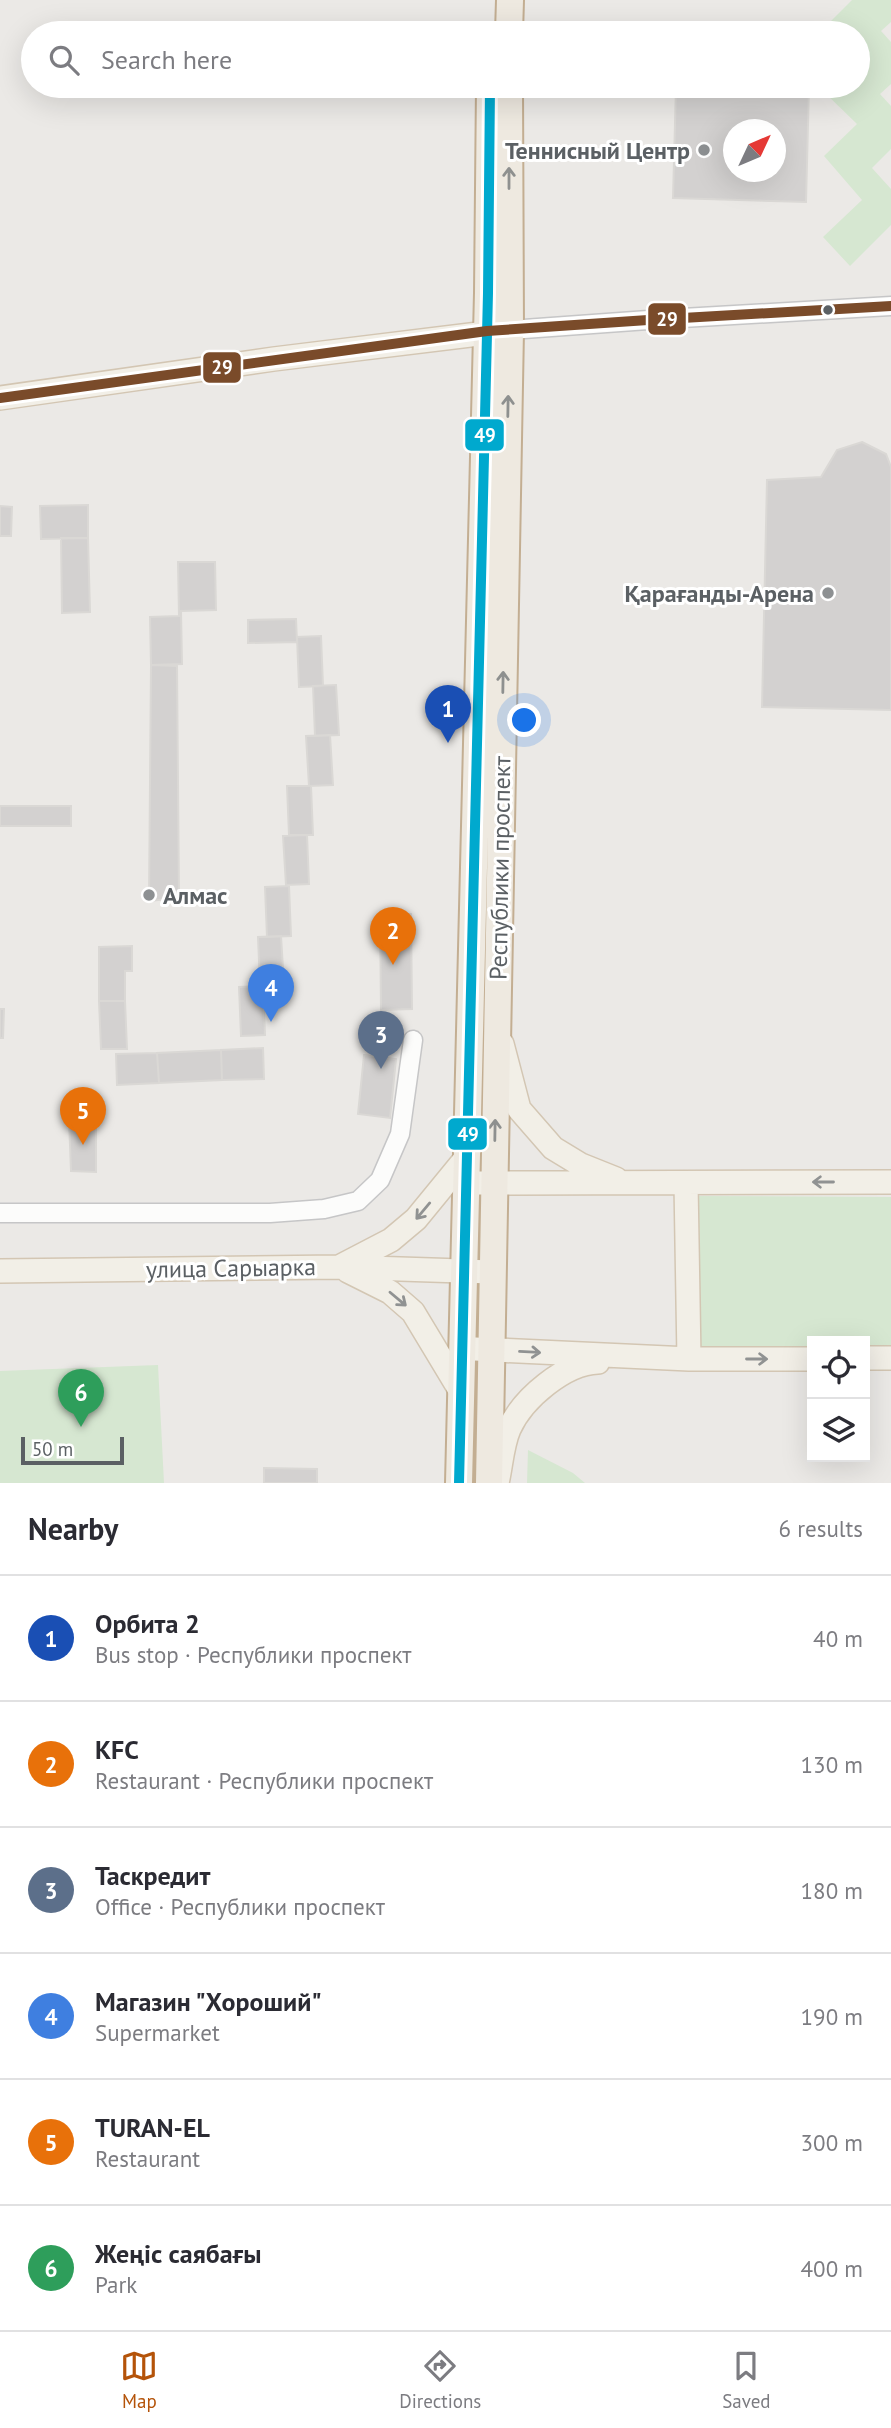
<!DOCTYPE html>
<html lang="en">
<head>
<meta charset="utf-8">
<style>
	:root { --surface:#fff; --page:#f7f7f7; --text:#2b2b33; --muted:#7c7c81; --line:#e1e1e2; --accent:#b45309 }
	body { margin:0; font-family:"PT Sans",sans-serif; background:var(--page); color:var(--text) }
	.controls { position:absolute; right:21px; bottom:21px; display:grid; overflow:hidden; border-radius:0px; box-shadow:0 7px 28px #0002 }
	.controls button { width:63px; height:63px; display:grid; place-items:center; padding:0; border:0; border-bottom:2px solid var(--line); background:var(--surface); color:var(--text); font:35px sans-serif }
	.compass { position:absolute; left:723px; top:119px; width:63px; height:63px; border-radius:50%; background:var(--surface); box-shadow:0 7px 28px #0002; rotate:46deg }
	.scale { position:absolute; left:21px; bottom:18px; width:103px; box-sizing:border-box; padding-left:7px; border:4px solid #5b6064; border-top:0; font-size:19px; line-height:24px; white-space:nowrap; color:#5b6064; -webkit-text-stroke:5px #fff; paint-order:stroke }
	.you { position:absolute; left:525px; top:721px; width:24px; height:24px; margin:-18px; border:5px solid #fff; border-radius:50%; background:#1a73e8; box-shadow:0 0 0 10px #1a73e833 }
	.badge { display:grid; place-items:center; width:46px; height:46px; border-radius:50%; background:var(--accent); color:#fff; font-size:23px; font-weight:700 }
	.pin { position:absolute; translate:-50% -58px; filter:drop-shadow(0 2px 4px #0008) }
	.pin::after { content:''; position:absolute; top:37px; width:24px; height:21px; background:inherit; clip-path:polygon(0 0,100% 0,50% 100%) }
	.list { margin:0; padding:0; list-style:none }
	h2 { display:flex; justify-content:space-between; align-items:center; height:91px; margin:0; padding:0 28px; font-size:30px }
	h2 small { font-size:23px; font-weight:400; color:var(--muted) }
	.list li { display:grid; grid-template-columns:46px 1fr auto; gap:21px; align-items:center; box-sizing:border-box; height:126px; padding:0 28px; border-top:2px solid var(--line) }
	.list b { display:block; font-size:26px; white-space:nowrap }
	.list p { margin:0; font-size:23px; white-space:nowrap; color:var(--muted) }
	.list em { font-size:23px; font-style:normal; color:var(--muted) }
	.icon { flex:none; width:38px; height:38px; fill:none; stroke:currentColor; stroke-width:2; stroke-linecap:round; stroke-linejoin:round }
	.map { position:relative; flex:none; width:891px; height:1483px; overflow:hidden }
	.search { position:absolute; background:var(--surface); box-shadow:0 7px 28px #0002; left:21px; right:21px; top:21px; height:77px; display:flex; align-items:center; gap:18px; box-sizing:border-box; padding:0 24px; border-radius:38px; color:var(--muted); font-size:26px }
	.sheet { height:847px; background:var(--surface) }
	nav { display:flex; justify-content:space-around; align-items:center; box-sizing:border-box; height:98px; border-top:2px solid var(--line); background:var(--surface); font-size:19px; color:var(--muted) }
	nav a { display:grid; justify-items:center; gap:4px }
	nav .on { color:var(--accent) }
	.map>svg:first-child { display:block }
	.green { fill:#d6e7d1 }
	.building { fill:#d3d1d0; stroke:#dad8d5; stroke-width:2; fill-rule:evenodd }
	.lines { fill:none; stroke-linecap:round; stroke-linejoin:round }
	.minor-casing { stroke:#c6c6c7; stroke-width:21 }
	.major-casing { stroke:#d3c6b3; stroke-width:26 }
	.highway-casing { stroke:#c3ae92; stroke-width:30 }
	.minor { stroke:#fcfcfb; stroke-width:18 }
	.major { stroke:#f2efe7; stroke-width:23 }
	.highway { stroke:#eee9e0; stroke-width:26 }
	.bus-1-casing { stroke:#fff; stroke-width:16 }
	.bus-2-casing { stroke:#fff; stroke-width:16 }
	.bus-1 { stroke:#00a9ce; stroke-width:10 }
	.bus-2 { stroke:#7a4b2a; stroke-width:10 }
	.oneway { stroke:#8e908f }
	.oneway2 { stroke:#909292 }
	.poi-dot { fill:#8d9092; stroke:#fff; stroke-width:2.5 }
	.bus-dot { fill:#5b6064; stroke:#fff; stroke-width:2.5 }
	.labels { text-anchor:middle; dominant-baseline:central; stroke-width:6; stroke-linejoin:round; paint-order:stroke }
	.poi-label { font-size:24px; font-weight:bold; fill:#5b6064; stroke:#fff; text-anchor:end }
	.street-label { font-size:24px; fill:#5b6064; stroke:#fff }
	.line-badge { stroke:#fff; stroke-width:2.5 }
	.badge-label { font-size:19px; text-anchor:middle; font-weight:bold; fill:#fff }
</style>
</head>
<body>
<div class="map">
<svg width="891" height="1483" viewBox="0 0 891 1483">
	<rect width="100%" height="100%" fill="#ebe9e6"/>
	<path class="green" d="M852 0H891V22L881 31 891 42V84L880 94 891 106V149L872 168 891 189V225L850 266 823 237 862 200 824 156 857 124 824 92 831 86H858V33H834L826 26Z
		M694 1196 891 1197V1348H865V1341H812V1348H690Z
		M158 1365 164 1483H0V1371Z
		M528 1450 573 1473 585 1483H527Z"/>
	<path class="building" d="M676 86H809L806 202 673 198ZM734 130H776V172H734Z
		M862 442 886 454 891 467V710L762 707 767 480 821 477 837 450Z
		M88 505V538L41 539 40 506Z
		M0 506 12 507 11 536H0Z
		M61 538H88L90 612 62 613Z
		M178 562H215L216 610 181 611 182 664 151 665 150 617 179 616Z
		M296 619 297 642 248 643V620Z
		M321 636 323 686 299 687 297 637Z
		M151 665 177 666 179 898 149 901Z
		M336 685 339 735 315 736 313 686Z
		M330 735 333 785 309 786 306 736Z
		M287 786H311L313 835H289Z
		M0 806H71V826H0Z
		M307 835 309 884 286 885 283 836Z
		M289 886 291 936 267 937 265 887Z
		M380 914H411L412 1009 381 1010Z
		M281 936 284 985H260L258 937Z
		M132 946V971H125V1001H99V947Z
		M263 986 265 1035 241 1036 239 987Z
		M99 1001H125L127 1049H101Z
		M0 1009H4L3 1038H0Z
		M263 1048 264 1079 222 1080 221 1050Z
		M221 1050 222 1080 159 1083 157 1053Z
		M157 1053 159 1083 117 1085 116 1054Z
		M364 1055 396 1059 390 1118 358 1114Z
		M69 1119H96V1172L71 1171Z
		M264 1468 317 1469V1483H264Z"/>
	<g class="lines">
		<g class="minor-casing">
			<path id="minor" d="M510 330 648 320 891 306
				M0 1213H270L324 1209 358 1201 380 1180 400 1134 413 1040"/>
		</g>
		<g class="major-casing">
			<path id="major" d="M0 398 274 359 503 331
				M502 1044 519 1109 553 1148 581 1165 616 1179
				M478 1183 891 1182
				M686 1183 689 1359
				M341 1266 391 1240 416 1219 466 1158
				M0 1271 339 1267 492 1272
				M348 1271 390 1292 413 1312 460 1390
				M475 1349 689 1359H812
				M865 1358H891
				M497 1483C501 1466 502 1445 509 1429 523 1398 565 1363 598 1362"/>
		</g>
		<g class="highway-casing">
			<path id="highway" d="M509 33 510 0
				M459 1483 488 293 490 86
				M489 1483 510 330 509 86"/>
		</g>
		<use href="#minor" class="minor"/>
		<use href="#major" class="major"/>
		<use href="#highway" class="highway"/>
		<g class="bus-1-casing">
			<path id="bus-1" d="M459 1483 488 293 490 86"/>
		</g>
		<g class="bus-2-casing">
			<path id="bus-2" d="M0 398 487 331 648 320 891 306"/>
		</g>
		<use href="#bus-1" class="bus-1"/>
		<use href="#bus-2" class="bus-2"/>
	</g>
	<defs><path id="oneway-shaft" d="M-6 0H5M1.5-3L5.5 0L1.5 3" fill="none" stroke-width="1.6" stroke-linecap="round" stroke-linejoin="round" transform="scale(1.75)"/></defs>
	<g class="oneway">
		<use href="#oneway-shaft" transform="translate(509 178) rotate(-90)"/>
		<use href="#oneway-shaft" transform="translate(508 406) rotate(-89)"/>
		<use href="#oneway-shaft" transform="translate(503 682) rotate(-89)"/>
		<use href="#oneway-shaft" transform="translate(495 1130) rotate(-89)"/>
	</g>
	<g class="oneway2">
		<use href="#oneway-shaft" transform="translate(823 1182) rotate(180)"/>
		<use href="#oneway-shaft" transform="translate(423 1211) rotate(130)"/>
		<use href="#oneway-shaft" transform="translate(398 1299) rotate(40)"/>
		<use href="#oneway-shaft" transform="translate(530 1352) rotate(3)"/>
		<use href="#oneway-shaft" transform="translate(757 1359)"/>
	</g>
	<g class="poi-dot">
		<circle cx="704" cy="150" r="7"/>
		<circle cx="828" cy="593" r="7"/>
		<circle cx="149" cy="895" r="7"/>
	</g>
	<circle class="bus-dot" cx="828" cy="310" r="6"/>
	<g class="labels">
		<g class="poi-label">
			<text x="690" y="150">Теннисный Центр</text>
			<text x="814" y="593">Қарағанды-Арена</text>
			<text x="163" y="895" text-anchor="start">Алмас</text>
		</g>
		<g class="street-label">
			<text transform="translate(500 868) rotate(-89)">Республики проспект</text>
			<text transform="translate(231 1268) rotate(-1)">улица Сарыарка</text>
		</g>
	</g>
	<g class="line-badge">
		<rect x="647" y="302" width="40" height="34" rx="7" fill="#7a4b2a"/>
		<rect x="202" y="351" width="40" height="33" rx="7" fill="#7a4b2a"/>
		<rect x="464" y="418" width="41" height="34" rx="7" fill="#00a9ce"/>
		<rect x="447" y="1117" width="41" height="34" rx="7" fill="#00a9ce"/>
	</g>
	<g class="badge-label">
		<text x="667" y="326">29</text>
		<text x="222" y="374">29</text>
		<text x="485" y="442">49</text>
		<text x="468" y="1141">49</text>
	</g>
</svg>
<div class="controls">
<button><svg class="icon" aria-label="locate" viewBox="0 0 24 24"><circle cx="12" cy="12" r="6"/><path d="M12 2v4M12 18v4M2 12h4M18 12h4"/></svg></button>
<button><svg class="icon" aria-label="layers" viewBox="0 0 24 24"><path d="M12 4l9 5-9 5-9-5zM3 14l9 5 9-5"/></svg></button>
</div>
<svg class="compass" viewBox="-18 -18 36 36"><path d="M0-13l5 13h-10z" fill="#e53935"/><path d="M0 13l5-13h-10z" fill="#7c7c81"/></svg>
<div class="scale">50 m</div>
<div class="you"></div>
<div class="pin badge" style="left:448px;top:743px;background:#1a4fb4">1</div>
<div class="pin badge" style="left:393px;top:965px;background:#e8710a">2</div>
<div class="pin badge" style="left:381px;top:1069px;background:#5c6f8a">3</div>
<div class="pin badge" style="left:271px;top:1022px;background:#3f7fe0">4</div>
<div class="pin badge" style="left:83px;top:1145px;background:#e8710a">5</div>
<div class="pin badge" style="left:81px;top:1427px;background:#2e9e5b">6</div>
<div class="search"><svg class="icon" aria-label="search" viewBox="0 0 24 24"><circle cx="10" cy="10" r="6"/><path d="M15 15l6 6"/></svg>Search here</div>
</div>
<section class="sheet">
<h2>Nearby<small>6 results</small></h2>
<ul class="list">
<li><span class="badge" style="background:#1a4fb4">1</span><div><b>Орбита 2</b><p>Bus stop · Республики проспект</p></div><em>40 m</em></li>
<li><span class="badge" style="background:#e8710a">2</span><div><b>KFC</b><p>Restaurant · Республики проспект</p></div><em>130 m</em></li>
<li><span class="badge" style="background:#5c6f8a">3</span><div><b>Таскредит</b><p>Office · Республики проспект</p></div><em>180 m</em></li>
<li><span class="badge" style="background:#3f7fe0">4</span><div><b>Магазин &quot;Хороший&quot;</b><p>Supermarket</p></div><em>190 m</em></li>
<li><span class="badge" style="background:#e8710a">5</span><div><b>TURAN-EL</b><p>Restaurant</p></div><em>300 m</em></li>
<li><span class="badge" style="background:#2e9e5b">6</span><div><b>Жеңіс саябағы</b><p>Park</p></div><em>400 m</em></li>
</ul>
</section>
<nav>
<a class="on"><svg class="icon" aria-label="map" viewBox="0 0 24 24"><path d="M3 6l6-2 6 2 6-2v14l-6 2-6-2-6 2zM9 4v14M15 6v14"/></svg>Map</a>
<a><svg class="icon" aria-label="directions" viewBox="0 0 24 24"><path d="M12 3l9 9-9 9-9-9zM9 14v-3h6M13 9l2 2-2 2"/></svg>Directions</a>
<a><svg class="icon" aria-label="saved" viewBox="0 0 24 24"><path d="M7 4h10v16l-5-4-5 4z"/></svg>Saved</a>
</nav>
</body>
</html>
